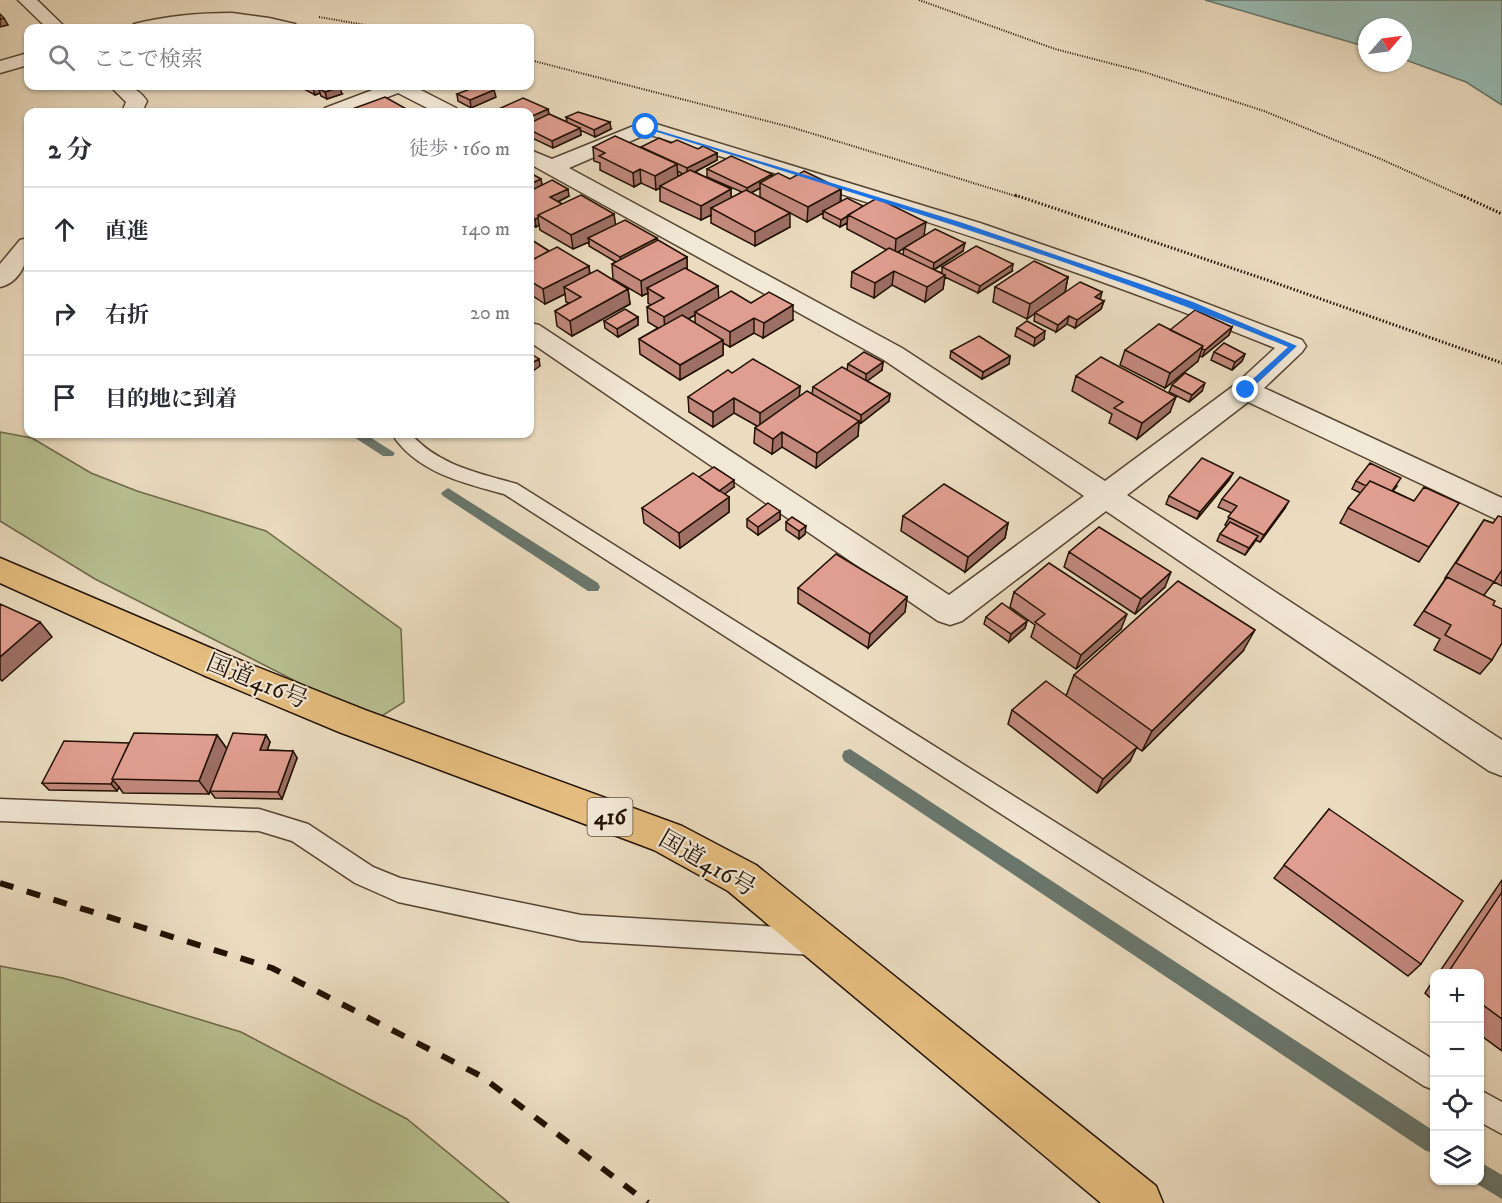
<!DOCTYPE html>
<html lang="ja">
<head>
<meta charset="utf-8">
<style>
	:root { --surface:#fff; --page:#f7f7f7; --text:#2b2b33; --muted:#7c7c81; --line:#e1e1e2 }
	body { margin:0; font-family:"IM FELL DW Pica","Noto Serif JP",serif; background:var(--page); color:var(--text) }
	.controls { position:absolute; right:18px; bottom:18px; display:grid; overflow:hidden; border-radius:12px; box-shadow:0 2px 4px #0004 }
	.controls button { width:54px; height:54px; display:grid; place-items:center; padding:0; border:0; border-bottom:2px solid var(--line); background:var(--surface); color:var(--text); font:30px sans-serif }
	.compass { position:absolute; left:1358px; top:18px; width:54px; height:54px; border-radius:50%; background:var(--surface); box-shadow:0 2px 4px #0004; rotate:62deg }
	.stop { position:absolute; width:18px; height:18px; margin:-14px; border:4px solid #1a73e8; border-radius:50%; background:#fff }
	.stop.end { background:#1a73e8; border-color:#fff; box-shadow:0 2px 6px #0008 }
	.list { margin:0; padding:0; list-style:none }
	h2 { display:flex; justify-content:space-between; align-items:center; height:78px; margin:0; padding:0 24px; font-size:26px }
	h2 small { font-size:20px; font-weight:400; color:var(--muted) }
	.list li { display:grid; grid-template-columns:39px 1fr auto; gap:18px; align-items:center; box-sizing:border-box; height:84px; padding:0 24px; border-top:2px solid var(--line) }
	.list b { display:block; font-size:22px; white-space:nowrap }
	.list em { font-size:20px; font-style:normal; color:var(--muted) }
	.icon { flex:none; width:33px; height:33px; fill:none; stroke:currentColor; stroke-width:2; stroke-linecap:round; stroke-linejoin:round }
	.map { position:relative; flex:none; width:1502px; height:1203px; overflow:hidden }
	.search { position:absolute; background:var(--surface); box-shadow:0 2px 4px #0004; left:24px; top:24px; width:510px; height:66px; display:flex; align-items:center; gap:15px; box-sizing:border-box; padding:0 21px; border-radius:12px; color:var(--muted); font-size:22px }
	.panel { position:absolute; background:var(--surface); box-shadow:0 2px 4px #0004; left:24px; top:108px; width:510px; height:330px; border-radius:12px }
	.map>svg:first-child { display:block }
	.green { fill:#b8c091; stroke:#6e694a; stroke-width:1.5 }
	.water { fill:#98bbb3; stroke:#69776d; stroke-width:1.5 }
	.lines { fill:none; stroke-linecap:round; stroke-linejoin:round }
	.stream { fill:#69776d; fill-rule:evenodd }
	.lane-casing { stroke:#554432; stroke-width:3 }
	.street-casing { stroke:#554432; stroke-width:3 }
	.highway-casing { stroke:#231203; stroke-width:3 }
	.path-far1 { stroke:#231203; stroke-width:2; stroke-dasharray:1 1.5; stroke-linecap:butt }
	.path { stroke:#231203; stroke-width:3; stroke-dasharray:1.5 2; stroke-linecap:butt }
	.lane { fill:#f2e8d6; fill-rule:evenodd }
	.street { fill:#f2e8d6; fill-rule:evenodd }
	.highway { fill:#e6be80; fill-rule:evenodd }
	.rail { stroke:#231203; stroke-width:6; stroke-dasharray:14 14; stroke-linecap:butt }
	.wall { fill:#c1887c; stroke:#231203; stroke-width:1.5; fill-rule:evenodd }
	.shaded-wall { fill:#9d6f65; stroke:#231203; stroke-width:1.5 }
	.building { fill:#e09e90; stroke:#231203; stroke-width:1.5 }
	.route { fill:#1a73e8 }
	.labels { text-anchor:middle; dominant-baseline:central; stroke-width:4.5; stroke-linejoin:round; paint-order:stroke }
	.shield { fill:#f2e8d6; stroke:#615242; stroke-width:1.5 }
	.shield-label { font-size:22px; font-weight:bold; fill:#231203 }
	.street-label { font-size:24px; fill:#231203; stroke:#f2e8d6 }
</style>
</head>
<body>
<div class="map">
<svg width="1502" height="1203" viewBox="0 0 1502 1203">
	<rect width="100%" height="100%" fill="#ebdcc0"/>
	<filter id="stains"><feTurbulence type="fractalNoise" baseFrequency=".00333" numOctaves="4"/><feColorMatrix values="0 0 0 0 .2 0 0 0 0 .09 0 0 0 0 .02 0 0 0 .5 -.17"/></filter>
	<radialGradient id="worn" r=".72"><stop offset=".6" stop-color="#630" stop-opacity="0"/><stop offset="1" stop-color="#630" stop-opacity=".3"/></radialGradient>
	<path class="green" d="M0 432 32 438 91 473 137 491 266 531 401 629 404 702 374 721 95 579 0 521Z
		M0 966 63 978 241 1032 407 1119 509 1203H0Z"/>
	<path class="water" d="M1205 0H1502V105L1466 82 1403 59V27H1367V47Z"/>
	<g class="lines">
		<path class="stream" d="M349 434H365L395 453 393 456H383Z
			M448 488 598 583 600 587 598 591H588L443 496 441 493Z
			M850 749 1434 1131V1153L1426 1151 844 761 842 756 844 751Z
			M1480 1162 1502 1175V1199L1472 1181 1480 1180Z"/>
		<g class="lane-casing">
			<path id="lane" d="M392 434H411C438 465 478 473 517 484L1434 1060V1090L1424 1086 504 494C463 483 416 472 392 434Z
				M0 799 259 809 308 824 373 867 400 878 581 915 814 929 823 933 827 942 823 951 814 955 581 941 398 902 355 883 292 841 259 831 0 821Z
				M1480 1090 1502 1102V1134L1480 1122Z"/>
		</g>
		<g class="street-casing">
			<path id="street" d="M18 0H37L66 28H47Z
				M232 13 269 18 295 24 298 28C271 31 243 23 215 24 187 24 159 31 131 28L134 24C166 16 199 13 232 13Z
				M28 53V65L0 73V61Z
				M110 86C126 86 137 86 147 101L142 112H122L126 102Z
				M383 86H413L456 108 459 112H435L398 93 349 112H322L325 108Z
				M646 121 980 223 1142 279 1302 340 1306 346 1302 352 1264 388 1502 498V522L1248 402 1127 495 1502 740V776L1489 771 1106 511 962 621 950 625 938 621 530 342V323L539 325 949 595 1084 496 884 360 530 164V150L552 159ZM647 134C859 198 1070 265 1275 348L1236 384 1105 481 902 348 569 168Z
				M28 238C30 257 22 282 0 287V264L20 240Z"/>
		</g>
		<g class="highway-casing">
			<path id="highway" d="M0 558 227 655 365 710 682 826 756 865 1156 1186 1163 1203H1101L728 891 654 850 339 732 203 675 0 583Z"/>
		</g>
		<path class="path-far1" d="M919 0 1055 49 1144 72 1264 111 1383 160 1464 197
			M319 17 383 28
			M530 60 794 128 1019 197"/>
		<path class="path" d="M1015 195 1270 281 1502 363
			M1461 195 1502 214"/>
		<use href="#lane" class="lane"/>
		<use href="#street" class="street"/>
		<use href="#highway" class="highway"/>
		<path class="rail" d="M0 883 272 968 481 1076 648 1203"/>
	</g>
	<path class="wall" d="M299 86H323L324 87 342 94 327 99 321 96 320 93 315 95 300 87Z
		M457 94 496 97 471 108 458 101Z
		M548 109 549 114 567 122 566 117 611 129 595 137 580 130 581 135 553 148 530 137V112H492Z
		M671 143 717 153V160L695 172 731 189V198L742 192 707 177V169L772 174V176L790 179 841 189V201L924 236 963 251 934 270 942 273V267L1012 271 978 293 945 277 943 289 925 302 892 285 874 298 851 287 852 272 887 250 847 229V223L840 227 823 218V213L807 222 760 197V188L751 193 790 227 755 246 711 223V215L701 220 660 201V188L656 190 641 183 634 187 600 170V163L594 161 593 147H641ZM677 171 683 174 678 176ZM904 248 903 255 897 252Z
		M530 173 541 179 542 185 569 196 558 202 562 204 614 214 615 225 657 238V240L687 257V269L719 298 751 303 793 320 763 338 754 333 730 347 723 343V355L680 380 640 354 639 339 658 328 648 322 647 307 651 305 648 303V293L642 296 613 279 612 264 616 262 589 246V242L573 249 540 230 539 225 536 227 530 223ZM695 315V323L688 319Z
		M530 239 549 251 589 266 590 274 628 289 630 304 572 336 557 326 555 311 569 303 566 302 565 294 545 304 530 294Z
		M1068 277 1065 292 1027 319 993 302 995 287Z
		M1100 300 1104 301 1101 309 1075 328 1067 324 1056 332 1034 321 1035 313Z
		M638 317V325L618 337 605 328 604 321Z
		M1232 327 1229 335 1202 357 1199 356 1198 361 1165 388 1120 365 1125 350 1170 330Z
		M1017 328 1044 339 1034 346 1015 336Z
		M951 351 1010 356 1009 364 982 379 950 358Z
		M1214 352 1245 354 1242 361 1232 370 1211 360Z
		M883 362 882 370 867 381 890 394 889 401 861 423 859 422 858 436 816 468 782 447 772 454 754 443 755 428 757 426 734 413 713 427 689 412 688 397 732 373 800 386 799 397 812 394 813 387 847 370 848 364Z
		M1076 376 1170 412 1137 439 1109 423 1112 414 1072 391Z
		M1172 385 1202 391 1189 402 1169 392Z
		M1233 473 1229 480 1197 519 1166 504 1169 496Z
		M699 477 734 487 724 494 729 497V512L680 548 644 523 642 508Z
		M1356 481 1397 486 1393 491 1414 501 1459 503 1419 562 1340 523 1348 508 1361 493 1352 489Z
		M1222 499 1285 508 1260 542 1255 540 1245 555 1217 541 1220 534 1227 526 1225 525 1232 513 1218 507Z
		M780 511V519L758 535 747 527V519Z
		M903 516 1008 523 1005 538 965 572 901 531Z
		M1502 517V586L1494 582 1484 595 1493 605 1492 660 1480 674 1434 650 1440 639 1414 625 1446 578H1445L1484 520 1493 523Z
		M786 522 805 534 799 539 786 530Z
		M1069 552 1165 587 1135 614 1064 567Z
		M798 588 907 597 905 612 868 648 798 603Z
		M1014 592 1121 629 1076 669 1031 637 1035 625 1010 607Z
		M986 617 1027 621 1025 628 1009 642 984 624Z
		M1243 651 1142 751 1136 747 1130 761 1097 793 1008 724 1012 710 1066 696 1074 675Z
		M217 735 227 749 266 735 270 742 267 750 293 751 297 758 282 799 215 798 210 791 209 794 123 793 119 787 117 791 49 790 42 783 129 743Z
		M1329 809 1421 964 1408 976 1274 878Z
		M1502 880V1051L1479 1034V974H1438Z
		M1434 979V1001L1425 993Z"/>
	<path class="shaded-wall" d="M4 18 8 25 0 27V19Z
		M318 86H323L325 91 319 89 320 93 315 95 313 88Z
		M340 87 342 94 327 99 325 92Z
		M494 90 496 97 471 108 470 100Z
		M548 109 549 116 530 125V117Z
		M610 122 611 129 595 137 594 130Z
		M580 128 581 135 553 148 552 141Z
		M717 153V160L687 176V168Z
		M677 164 678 179 660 186V188L656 190 655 176Z
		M640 169 641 183 634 187 633 173Z
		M772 174 771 181 760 183V188L747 195V188Z
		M541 179 542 186 530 192V184Z
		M568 189 569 196 551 205 550 197Z
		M731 189V203L711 208V215L701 220V206Z
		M841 189 840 204 823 211V213L807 222 808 207Z
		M790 213V227L755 246V232Z
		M614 214 616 228 588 238 589 242 573 249 571 235Z
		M848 216 847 223 840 227 841 220Z
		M538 218 539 225 536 227 535 219Z
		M926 222 924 236 895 254 896 239Z
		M657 238V246L621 265 620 257Z
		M965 243 963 251 933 270 934 263Z
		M687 257V271L647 288 648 293 642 296 641 281Z
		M1013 264 1012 271 978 293 980 286Z
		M589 266 590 281 564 287 565 294 545 304 543 289Z
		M894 271 892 285 874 298 875 283Z
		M945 275 943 289 925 302 927 287Z
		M1068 277 1065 292 1027 319 1030 304Z
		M718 286 719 301 695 312V315L665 332 664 317Z
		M628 289 630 304 572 336 570 321Z
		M1102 292 1100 300 1095 297Z
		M1104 301 1101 309 1075 328 1077 320Z
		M793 305V320L763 338 764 323Z
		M1069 316 1067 324 1056 332 1058 325Z
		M638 317V325L618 337 617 329Z
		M754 318V333L730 347V332Z
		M1232 327 1229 335 1202 357 1205 350Z
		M1045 331 1044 339 1034 346 1035 338Z
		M723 340V355L680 380V365Z
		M1203 346 1198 361 1165 388 1170 373Z
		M1245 354 1242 361 1232 370 1235 362Z
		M1010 356 1009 364 982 379 983 372Z
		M539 359 540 366 530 373V364Z
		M883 362 882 370 866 382V374Z
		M1205 383 1202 391 1189 402 1192 395Z
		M800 386 799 401 760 428V413Z
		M890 394 889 401 861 423V415Z
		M1176 397 1170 412 1137 439 1142 423Z
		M734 398V413L713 427V412Z
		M859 421 858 436 816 468 817 453Z
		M782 432V447L772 454 773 439Z
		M1233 473 1229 480 1197 519 1200 512Z
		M734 480V487L717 500 716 492Z
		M729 497V512L680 548 679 533Z
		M1289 501 1285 508 1260 542 1264 535Z
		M780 511V519L758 535V527Z
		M1008 523 1005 538 965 572 968 557Z
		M806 526 805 534 799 539V531Z
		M1258 536 1254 543 1245 555 1249 548Z
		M1171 572 1165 587 1135 614 1141 599Z
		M907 597 905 612 868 648 870 634Z
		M1127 614 1121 629 1076 669 1081 655Z
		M1027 621 1025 628 1009 642 1011 634Z
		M40 622 52 637 2 681 0 679V657Z
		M1255 630 1243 651 1142 751 1152 731Z
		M217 735 227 749 209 794 199 781Z
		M266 735 270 742 265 757 260 750Z
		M1137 747 1130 761 1097 793 1103 779Z
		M293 751 297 758 282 799 278 792Z
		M113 780 119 787 117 791 111 784Z"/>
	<path class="building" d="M0 14 4 18 0 19Z
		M328 86H338L340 87 325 92 319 89Z
		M478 86 494 90 470 100 457 94Z
		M385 97 410 111 406 112H344Z
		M523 98 548 109 530 117V112H492Z
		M332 109 338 112H322Z
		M578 112 610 122 594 130 566 117Z
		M549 114 580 128 552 141 530 130V123Z
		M615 136 677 164 655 176 640 169 633 173 599 156 605 153 593 147Z
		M659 138 671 143 677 140 698 149 703 146 717 153 687 168 641 147Z
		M731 156 772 174 747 188 707 169Z
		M690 170 731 189 701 206 660 186Z
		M804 171 841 189 808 207 760 183 778 173 790 179Z
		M530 173 541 179 530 184Z
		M552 180 568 189 550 197 562 204 538 215V218L535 219 530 216V191Z
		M746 190 790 213 755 232 711 208Z
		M581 195 614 214 571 235 538 215Z
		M847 198 863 206 841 220 823 211Z
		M877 198 926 222 896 239 848 215Z
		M625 220 657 238 620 257 588 238Z
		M935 229 965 243 934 263 904 248Z
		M530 239 549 251 530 261Z
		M658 240 687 257 641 281 612 264Z
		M976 246 1013 264 980 286 942 267Z
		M557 247 589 266 543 289 530 281V261Z
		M889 248 945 275 927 287 894 271 875 283 852 272Z
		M1034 261 1068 277 1030 304 995 287Z
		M685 268 718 286 664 317 647 307 664 298 647 288Z
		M597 270 628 289 570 321 555 311 581 297 564 287Z
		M1080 282 1102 292 1095 297 1104 301 1077 320 1069 316 1058 325 1035 313Z
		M731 291 751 303 769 292 793 305 764 323 754 318 730 332 695 312Z
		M625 309 638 317 617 329 604 321Z
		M1195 310 1232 327 1205 350 1202 349 1203 346 1170 330Z
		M682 315 723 340 680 365 639 339Z
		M1027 321 1045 331 1035 338 1017 328Z
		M1159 324 1203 346 1170 373 1125 350Z
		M979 336 1010 356 983 372 951 351Z
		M1224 343 1245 354 1235 362 1214 352Z
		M864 352 883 362 866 374 848 364Z
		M530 353 539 359 530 364Z
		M1101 357 1176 397 1142 423 1114 408 1123 402 1076 376Z
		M753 359 800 386 760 413 734 398 713 412 688 397 728 370 732 373Z
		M842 367 890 394 861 415 813 387Z
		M1185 373 1205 383 1192 395 1172 385Z
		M807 391 859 421 817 453 782 432 773 439 755 428Z
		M1202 458 1233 473 1200 512 1169 496Z
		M1370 463 1401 478 1392 491 1370 481 1366 486 1356 481Z
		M714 467 734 480 719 491 699 477Z
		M693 473 729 497 679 533 642 508Z
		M1240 477 1289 501 1264 535 1228 517 1237 506 1222 499Z
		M1370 481 1414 501 1424 487 1459 503 1429 547 1348 508Z
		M944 484 1008 523 968 557 903 516Z
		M768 503 780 511 758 527 747 519Z
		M1498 516 1502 517V570L1494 582 1456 563 1484 520 1493 523Z
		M792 517 806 526 799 531 786 522Z
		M1230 522 1258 536 1249 548 1220 534Z
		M1099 527 1171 572 1141 599 1069 552Z
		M836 554 907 597 870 634 798 588Z
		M1049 563 1127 614 1081 655 1035 622 1045 614 1014 592Z
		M1447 577 1495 601 1493 605 1502 609V643L1492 660 1445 635 1451 625 1424 611Z
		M1178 581 1255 630 1152 731 1074 675Z
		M1002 603 1027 621 1011 634 986 617Z
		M0 604 40 622 0 657Z
		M1046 681 1137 747 1103 779 1012 710Z
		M134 733 217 735 199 781 112 779Z
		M233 733 266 735 260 750 293 751 278 792 210 791Z
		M64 741 129 743 112 779 113 780 111 784 42 783Z
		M1329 809 1463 901 1421 964 1284 865Z
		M1502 892V1019L1479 1002V974H1447Z"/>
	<path class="route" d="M644 126 960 222 1193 302 1297 346 1248 392H1243V388L1288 347C1078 260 860 195 644 128Z"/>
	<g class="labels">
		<rect class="shield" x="587.5" y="798" width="45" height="38" rx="4.5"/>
		<g class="shield-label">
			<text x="610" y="817">416</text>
		</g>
		<g class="street-label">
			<text transform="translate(257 682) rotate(22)">国道416号</text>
			<text transform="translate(707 864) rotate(30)">国道416号</text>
		</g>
	</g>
	<rect width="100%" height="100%" filter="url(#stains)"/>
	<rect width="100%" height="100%" fill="url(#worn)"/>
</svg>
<div class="controls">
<button>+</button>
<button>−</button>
<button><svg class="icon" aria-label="locate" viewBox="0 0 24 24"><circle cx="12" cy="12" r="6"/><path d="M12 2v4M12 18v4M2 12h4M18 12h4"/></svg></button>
<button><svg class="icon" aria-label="layers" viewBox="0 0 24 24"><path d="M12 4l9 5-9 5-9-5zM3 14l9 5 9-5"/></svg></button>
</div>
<svg class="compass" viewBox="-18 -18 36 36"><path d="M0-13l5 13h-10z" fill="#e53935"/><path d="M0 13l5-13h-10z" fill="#7c7c81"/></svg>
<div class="stop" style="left:646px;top:127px"></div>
<div class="stop end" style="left:1246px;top:390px"></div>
<div class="search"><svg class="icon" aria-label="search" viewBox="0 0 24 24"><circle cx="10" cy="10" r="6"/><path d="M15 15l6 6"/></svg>ここで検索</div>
<section class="panel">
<h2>2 分<small>徒歩 · 160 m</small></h2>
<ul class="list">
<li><svg class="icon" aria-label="ahead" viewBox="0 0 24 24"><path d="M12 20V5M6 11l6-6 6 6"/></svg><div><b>直進</b></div><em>140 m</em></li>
<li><svg class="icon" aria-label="right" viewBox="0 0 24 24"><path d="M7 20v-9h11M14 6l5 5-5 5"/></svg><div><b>右折</b></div><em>20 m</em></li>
<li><svg class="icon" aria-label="arrive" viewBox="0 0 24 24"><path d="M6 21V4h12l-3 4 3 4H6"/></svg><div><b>目的地に到着</b></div></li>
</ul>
</section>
</div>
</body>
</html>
